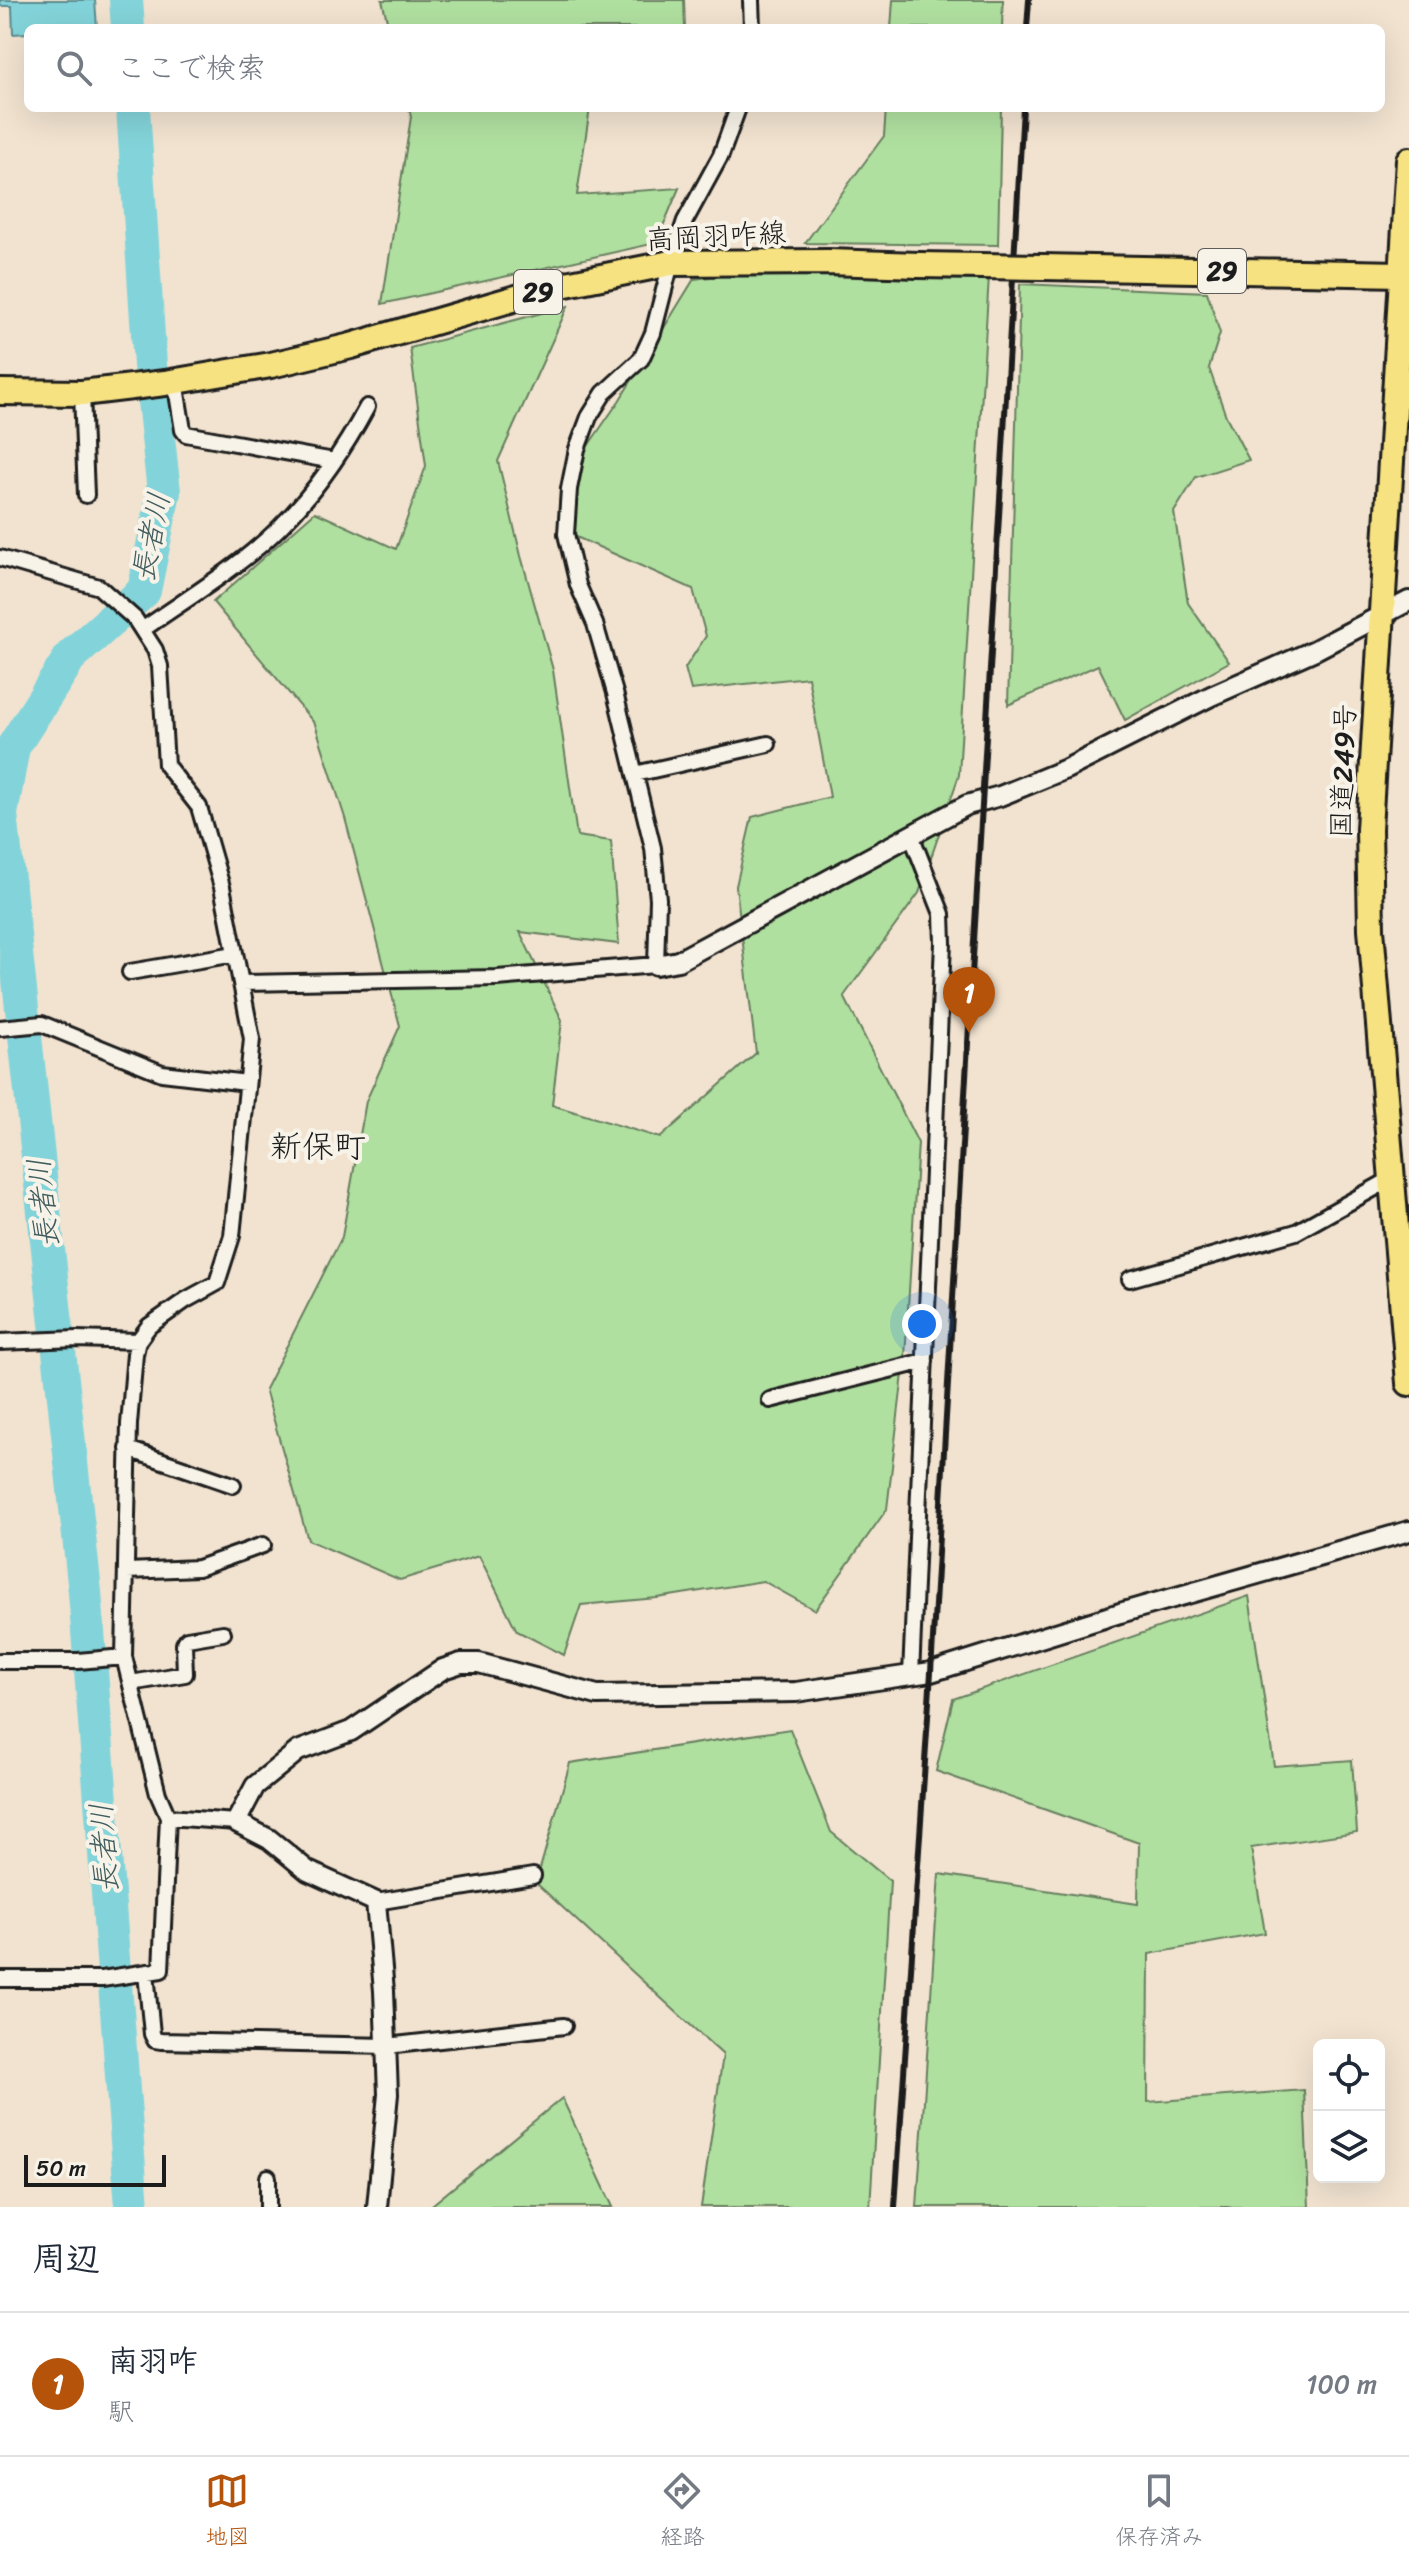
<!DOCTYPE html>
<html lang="ja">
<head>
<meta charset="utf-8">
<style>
	:root { --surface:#fff; --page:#f2f2f3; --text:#1f2937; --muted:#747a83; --line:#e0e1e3; --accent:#b45309 }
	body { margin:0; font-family:Sriracha,"Klee One",sans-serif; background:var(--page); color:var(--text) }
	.controls { position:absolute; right:24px; bottom:24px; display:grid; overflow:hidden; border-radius:12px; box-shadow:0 8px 32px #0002 }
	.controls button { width:72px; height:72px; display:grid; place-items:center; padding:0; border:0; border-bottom:2px solid var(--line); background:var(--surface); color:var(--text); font:40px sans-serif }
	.scale { position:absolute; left:24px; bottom:20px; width:142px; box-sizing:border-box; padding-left:8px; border:4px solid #1c1c1c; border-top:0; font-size:22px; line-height:28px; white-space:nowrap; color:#1c1c1c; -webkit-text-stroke:6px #f7f3e8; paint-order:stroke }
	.you { position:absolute; left:922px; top:1324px; width:28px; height:28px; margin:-20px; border:6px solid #fff; border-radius:50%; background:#1a73e8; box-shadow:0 0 0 12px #1a73e833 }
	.badge { display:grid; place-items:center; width:52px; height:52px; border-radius:50%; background:var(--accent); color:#fff; font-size:26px; font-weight:700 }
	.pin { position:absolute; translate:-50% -66px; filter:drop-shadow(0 2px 4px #0008) }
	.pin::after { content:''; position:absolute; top:42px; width:28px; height:24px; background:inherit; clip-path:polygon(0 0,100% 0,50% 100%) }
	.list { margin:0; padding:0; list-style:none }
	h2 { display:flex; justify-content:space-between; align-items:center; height:104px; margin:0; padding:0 32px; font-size:34px }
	h2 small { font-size:26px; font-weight:400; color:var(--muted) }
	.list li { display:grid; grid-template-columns:52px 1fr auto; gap:24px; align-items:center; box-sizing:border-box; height:144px; padding:0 32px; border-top:2px solid var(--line) }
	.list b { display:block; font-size:30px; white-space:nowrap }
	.list p { margin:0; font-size:26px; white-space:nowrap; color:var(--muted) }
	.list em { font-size:26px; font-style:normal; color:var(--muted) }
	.icon { flex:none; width:44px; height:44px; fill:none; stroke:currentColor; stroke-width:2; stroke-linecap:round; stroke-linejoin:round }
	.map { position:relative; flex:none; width:1409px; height:2207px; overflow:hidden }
	.search { position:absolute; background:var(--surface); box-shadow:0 8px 32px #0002; left:24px; right:24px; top:24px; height:88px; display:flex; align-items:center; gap:20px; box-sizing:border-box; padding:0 28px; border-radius:12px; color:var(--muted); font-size:30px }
	.sheet { height:248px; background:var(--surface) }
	nav { display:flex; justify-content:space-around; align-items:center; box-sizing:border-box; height:112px; border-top:2px solid var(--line); background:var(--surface); font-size:22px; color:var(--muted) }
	nav a { display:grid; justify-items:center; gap:4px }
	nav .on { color:var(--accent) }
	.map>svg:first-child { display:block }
	.green { fill:#b0e0a0; stroke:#667e5e; stroke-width:2 }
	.water { fill:#83d4da; stroke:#5a8a8e; stroke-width:2 }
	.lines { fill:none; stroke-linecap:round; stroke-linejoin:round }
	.river { stroke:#83d4da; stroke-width:34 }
	.minor-casing { stroke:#1c1c1c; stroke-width:20 }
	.tertiary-casing { stroke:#1c1c1c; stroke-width:24 }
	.primary-casing { stroke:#1c1c1c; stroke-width:30 }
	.trunk-casing { stroke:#1c1c1c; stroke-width:30 }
	.minor { stroke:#f7f3e8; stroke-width:14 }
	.tertiary { stroke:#f7f3e8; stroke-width:18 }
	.primary { stroke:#f7e281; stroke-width:24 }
	.trunk { stroke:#f7e281; stroke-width:24 }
	.rail { stroke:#1c1c1c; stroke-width:6 }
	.primary-bridge-casing { stroke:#1c1c1c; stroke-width:30; stroke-linecap:butt }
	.primary-bridge { stroke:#f7e281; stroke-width:24 }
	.labels { text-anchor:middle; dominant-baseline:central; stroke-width:8; stroke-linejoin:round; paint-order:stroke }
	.shield { fill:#f7f3e8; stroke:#5e5c59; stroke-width:2 }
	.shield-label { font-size:26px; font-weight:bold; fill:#1c1c1c }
	.street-label { font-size:28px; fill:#1c1c1c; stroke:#f7f3e8 }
	.water-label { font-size:30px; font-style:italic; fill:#405c5e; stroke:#f7f3e8 }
	.quarter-label { font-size:32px; fill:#1c1c1c; stroke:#f7f3e8 }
</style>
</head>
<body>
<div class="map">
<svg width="1409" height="2207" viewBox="0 0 1409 2207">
	<rect width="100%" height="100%" fill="#f2e3d0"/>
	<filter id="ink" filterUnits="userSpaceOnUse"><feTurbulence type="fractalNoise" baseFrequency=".0125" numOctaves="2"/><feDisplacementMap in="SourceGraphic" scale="16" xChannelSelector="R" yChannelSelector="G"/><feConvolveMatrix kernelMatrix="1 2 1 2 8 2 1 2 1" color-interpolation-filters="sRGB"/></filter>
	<g filter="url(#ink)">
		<path class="green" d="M382 0H684L685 28H389Z
			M893 0H1003L1002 28H891Z
			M409 108H590L577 195 679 188 656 243 382 304 411 117Z
			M886 108H1001L998 245 805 243 884 136Z
			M757 271 989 276 959 775 919 893 844 996 918 1143 905 1357 887 1509 815 1610 763 1581 657 1598 581 1605 564 1655 517 1631 479 1556 400 1580 308 1540 265 1389 342 1237 366 1101 400 1026 345 818 315 724 213 602 315 512 396 549 426 466 410 348 568 306 498 461 521 556 553 670 577 836 611 841 619 944 520 932 562 1020 552 1105 660 1138 756 1053 736 886 752 817 830 797 808 677 691 690 685 668 706 636 693 589 574 536 572 469 619 401 694 279Z
			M1020 284 1207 292 1220 333 1209 368 1226 416 1249 460 1196 477 1174 512 1188 603 1229 662 1125 720 1098 665 1008 705Z
			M1249 1596 1274 1766 1352 1760 1357 1832 1251 1848 1265 1933 1149 1954 1148 2102 1304 2090 1309 2207H917L939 1874 1138 1904 1139 1843 936 1771 953 1699Z
			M790 1729 831 1832 890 1881 870 2207H701L723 2055 536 1883 570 1763Z
			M562 2098 613 2207H433L432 2205Z"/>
		<path class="water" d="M0 0H95L97 28H28V33L13 34 12 6H0Z"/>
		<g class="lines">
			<path class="river" d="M126 0 128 28
				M132 2207 85 1592 1 814 13 747 71 656 144 591 164 492 150 365 133 108"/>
			<g class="minor-casing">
				<path id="minor" d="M751 0 752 28
					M175 381 183 430 186 434 334 461
					M82 393 86 495
					M0 558 99 587 135 619 155 650 160 666 166 765 199 807 222 887 252 1039 232 1236 217 1283 186 1300 149 1326 138 1341 135 1354 129 1424 124 1657 158 1794 168 1817 161 1970 102 1979H0
					M142 630C189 597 240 567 280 527 315 492 344 450 367 407
					M635 774 768 744
					M911 835 942 914 943 943 911 1675
					M130 972 235 954
					M242 983 497 978 656 965 658 899 653 848 615 693 595 624 578 585 566 534 569 489 577 449 589 417 604 393 641 359 653 333 671 263 685 221 721 155 738 108
					M0 1028 42 1024 162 1073 247 1083
					M1130 1279 1296 1232 1391 1179
					M0 1342 77 1339 138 1341
					M770 1400 925 1361
					M128 1449 233 1485
					M127 1571 198 1568 263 1545
					M0 1661H78L124 1657
					M131 1683 185 1674 184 1644 187 1639 223 1633
					M168 1817 236 1822
					M376 1902 533 1876
					M146 1973 152 2034 155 2040 161 2041 387 2046 564 2026
					M268 2207V2177"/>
			</g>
			<g class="tertiary-casing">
				<path id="tertiary" d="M656 965 678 961 967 805 1000 796 1066 769 1211 696 1315 650 1409 601
					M377 2207 388 2094 384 1991 376 1902 308 1871 269 1839 236 1822 255 1786 298 1751 351 1731 443 1669 461 1663H479L597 1695 796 1692 931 1672 1120 1613 1409 1531"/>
			</g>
			<g class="primary-casing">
				<path id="primary" d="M1043 267 1402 274
					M0 392 82 393 165 383 271 365 351 346 561 285 671 263 828 262 919 265"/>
			</g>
			<g class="trunk-casing">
				<path id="trunk" d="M1409 160 1369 829 1371 929 1409 1383"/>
			</g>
			<use href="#minor" class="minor"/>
			<use href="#tertiary" class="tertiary"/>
			<use href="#primary" class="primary"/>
			<use href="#trunk" class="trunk"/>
			<path class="rail" d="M1027 28 1029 0
				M895 2207 931 1672 1023 108"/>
			<g class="primary-bridge-casing">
				<path id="primary-bridge" d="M919 265 1043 267"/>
			</g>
			<use href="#primary-bridge" class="primary-bridge"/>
		</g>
	</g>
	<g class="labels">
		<g class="shield">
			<rect x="1198" y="249" width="48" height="44" rx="6"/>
			<rect x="514" y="270" width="48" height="44" rx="6"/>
		</g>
		<g class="shield-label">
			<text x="1222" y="271">29</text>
			<text x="538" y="292">29</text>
		</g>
		<g class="street-label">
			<text transform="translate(716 236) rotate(-3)">高岡羽咋線</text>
			<text transform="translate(1343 771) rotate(-88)">国道249号</text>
		</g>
		<g class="water-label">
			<text transform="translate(151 537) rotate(-79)">長者川</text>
			<text transform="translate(43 1203) rotate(-96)">長者川</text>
			<text transform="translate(104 1848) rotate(-94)">長者川</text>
		</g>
		<g class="quarter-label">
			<text x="318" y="1146">新保町</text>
		</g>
	</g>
</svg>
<div class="controls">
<button><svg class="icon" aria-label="locate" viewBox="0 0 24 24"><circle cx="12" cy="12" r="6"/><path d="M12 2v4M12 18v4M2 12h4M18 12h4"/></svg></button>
<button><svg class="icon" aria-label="layers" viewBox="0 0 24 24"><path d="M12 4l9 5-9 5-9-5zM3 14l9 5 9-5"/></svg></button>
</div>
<div class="scale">50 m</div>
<div class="you"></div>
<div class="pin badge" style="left:969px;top:1033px">1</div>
<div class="search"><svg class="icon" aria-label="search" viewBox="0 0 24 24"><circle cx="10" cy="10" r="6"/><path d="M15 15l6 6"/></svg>ここで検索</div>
</div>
<section class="sheet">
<h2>周辺<small></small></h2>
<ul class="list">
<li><span class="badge">1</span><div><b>南羽咋</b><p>駅</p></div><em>100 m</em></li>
</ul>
</section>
<nav>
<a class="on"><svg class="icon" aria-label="map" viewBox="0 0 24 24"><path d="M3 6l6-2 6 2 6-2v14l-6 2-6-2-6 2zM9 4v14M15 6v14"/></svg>地図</a>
<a><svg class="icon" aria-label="directions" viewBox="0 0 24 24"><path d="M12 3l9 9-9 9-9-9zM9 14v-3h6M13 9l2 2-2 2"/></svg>経路</a>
<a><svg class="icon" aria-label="saved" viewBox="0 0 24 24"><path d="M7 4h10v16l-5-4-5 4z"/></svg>保存済み</a>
</nav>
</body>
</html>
